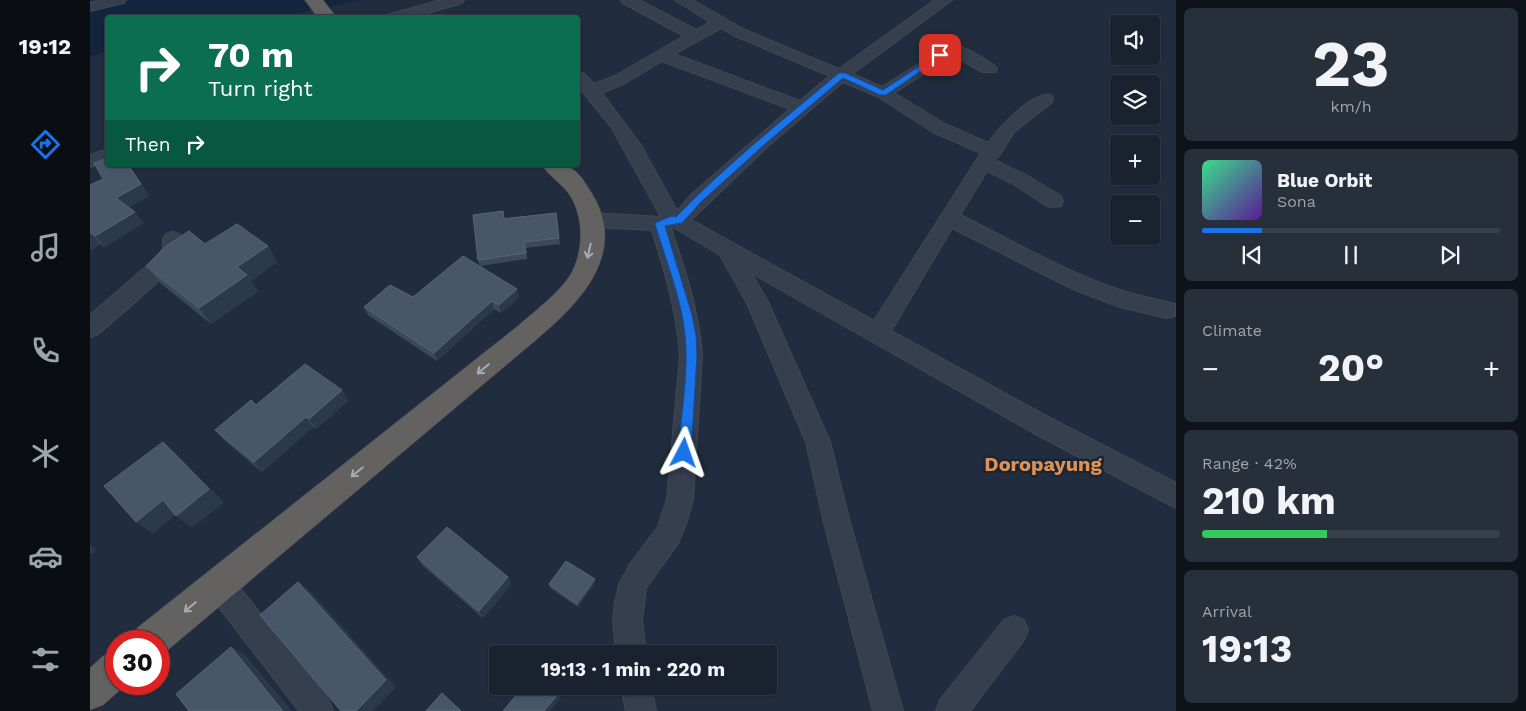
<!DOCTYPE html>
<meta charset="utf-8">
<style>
body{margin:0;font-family:"Work Sans",sans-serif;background:#262f3a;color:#f1f3f6;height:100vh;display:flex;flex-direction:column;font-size:19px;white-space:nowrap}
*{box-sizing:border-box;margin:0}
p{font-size:16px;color:#9fa4aa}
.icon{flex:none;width:28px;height:28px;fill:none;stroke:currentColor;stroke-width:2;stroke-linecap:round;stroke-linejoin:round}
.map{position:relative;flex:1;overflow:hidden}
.details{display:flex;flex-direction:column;gap:8px;padding:8px;background:#0e1319;width:350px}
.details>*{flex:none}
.banner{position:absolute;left:15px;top:15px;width:475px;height:152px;border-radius:5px;box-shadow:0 1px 4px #0004,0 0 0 1px #373f4a;background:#0b6e4f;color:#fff;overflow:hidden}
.buttons{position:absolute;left:1020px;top:15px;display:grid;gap:10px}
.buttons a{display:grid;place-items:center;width:50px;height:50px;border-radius:5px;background:#19222e;box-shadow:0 1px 4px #0004,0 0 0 1px #373f4a;font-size:25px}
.speed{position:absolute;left:15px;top:630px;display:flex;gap:10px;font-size:25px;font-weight:700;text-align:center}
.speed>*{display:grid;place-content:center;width:65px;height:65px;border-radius:50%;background:#19222e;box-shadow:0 1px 4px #0004,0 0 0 1px #373f4a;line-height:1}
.speed .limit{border:8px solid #d22;background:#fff;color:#111}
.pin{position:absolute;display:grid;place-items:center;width:42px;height:42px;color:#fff;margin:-21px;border-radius:10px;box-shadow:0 2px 8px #0006}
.me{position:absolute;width:55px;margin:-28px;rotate:4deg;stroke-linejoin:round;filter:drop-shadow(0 0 4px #0008)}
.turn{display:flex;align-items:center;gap:18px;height:105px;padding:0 20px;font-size:22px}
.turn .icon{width:65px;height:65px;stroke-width:2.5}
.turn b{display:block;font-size:35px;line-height:42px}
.then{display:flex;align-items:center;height:48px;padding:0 20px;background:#0003;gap:10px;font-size:19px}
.big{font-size:38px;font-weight:700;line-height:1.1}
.details .card{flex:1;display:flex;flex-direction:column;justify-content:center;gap:8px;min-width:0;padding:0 18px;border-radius:8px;background:#262f3a}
.details .dial{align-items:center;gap:0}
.dial b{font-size:65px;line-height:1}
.song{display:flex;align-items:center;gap:15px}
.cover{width:60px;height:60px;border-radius:8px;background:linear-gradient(135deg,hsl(150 70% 55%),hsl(270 70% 35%))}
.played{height:5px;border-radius:2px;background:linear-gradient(90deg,#1a73e8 20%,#373f4a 20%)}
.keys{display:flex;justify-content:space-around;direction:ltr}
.heat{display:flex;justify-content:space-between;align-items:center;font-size:28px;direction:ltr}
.charge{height:8px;border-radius:4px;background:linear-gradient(90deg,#34c759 42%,#373f4a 0)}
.trip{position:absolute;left:399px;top:645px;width:288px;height:50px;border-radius:5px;background:#19222e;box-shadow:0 1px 4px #0004,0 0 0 1px #373f4a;font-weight:700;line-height:50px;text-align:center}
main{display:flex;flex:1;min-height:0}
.tabs{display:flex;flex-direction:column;width:90px;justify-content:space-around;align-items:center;background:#0a0e12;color:#9fa4aa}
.tabs .icon{width:35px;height:35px}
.tabs .current{color:#1a73e8}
.tabs b{font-size:22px;color:#f1f3f6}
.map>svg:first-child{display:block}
.water{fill:#13243d}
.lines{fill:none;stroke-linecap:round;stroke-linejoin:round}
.minor-casing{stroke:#3e4857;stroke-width:2}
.trunk-casing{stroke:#404a59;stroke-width:1}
.minor{fill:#353f4e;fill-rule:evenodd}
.trunk{fill:#646260;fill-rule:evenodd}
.wall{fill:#3b495d}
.shaded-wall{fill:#2b394c}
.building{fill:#475669;stroke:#586578}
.oneway{stroke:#a5adba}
.route{fill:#1a73e8;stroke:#114b97}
.labels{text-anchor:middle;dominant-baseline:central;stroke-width:5;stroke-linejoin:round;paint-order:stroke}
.quarter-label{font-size:20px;font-weight:bold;fill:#df9256;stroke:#1a2433}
</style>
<main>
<nav class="tabs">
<b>19:12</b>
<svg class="icon current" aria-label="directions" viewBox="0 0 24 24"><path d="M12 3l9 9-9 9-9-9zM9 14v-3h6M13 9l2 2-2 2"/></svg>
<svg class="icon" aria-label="music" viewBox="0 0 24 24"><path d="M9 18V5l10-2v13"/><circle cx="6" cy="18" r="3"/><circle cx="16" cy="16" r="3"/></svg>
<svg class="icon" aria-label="phone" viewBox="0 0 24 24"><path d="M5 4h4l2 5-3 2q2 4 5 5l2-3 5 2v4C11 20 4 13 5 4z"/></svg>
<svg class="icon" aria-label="climate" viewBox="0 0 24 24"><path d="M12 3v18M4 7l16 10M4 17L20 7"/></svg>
<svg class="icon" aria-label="car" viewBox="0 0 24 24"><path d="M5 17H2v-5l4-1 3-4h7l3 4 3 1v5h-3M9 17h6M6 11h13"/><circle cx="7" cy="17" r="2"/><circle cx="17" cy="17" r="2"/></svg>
<svg class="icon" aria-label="filters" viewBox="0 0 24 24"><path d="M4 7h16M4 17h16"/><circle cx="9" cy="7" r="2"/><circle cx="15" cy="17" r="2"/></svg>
</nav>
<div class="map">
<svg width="1086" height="711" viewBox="0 0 1086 711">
<rect width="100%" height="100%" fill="#212d3e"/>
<path class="water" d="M40,0H270L190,17L18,18L17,52L0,56V8Z"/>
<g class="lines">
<defs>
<g id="minor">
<path d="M11,0H36L34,3L0,11V3Z"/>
<path d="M351,0H374L372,3L320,18H295L297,15Z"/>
<path d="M531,0H549L606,30L620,22L585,0H602L655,30L749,69L845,0H862L762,74L792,87L855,47C872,42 890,57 905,66L907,69L905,72H893L862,55L804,93L855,124L898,143C909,128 942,91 961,95L963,99L961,103L924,132L909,156L904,160L936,175L971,196L973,201L971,206L964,207L957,206L922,183L897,171L870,215C923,241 977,273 1033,291C1050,297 1068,299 1085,304V316L1077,318L1030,307L983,289L862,228L801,331L960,418L1086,483V508L942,432L661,273L678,302L740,442L759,519L813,711H783L733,519L716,442L657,303L630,255L583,227L581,228C595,270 609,311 612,356L603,499L596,524L587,545L556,588L552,620L556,654H526L523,620L525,602L529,585L540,564L568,527L577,499L590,356C587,312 575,272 562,230L503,227L496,225L493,220L496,215L503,213L571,217L522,128L488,86V72L494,74L504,84L525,76L594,36L533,3ZM631,28L645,36L740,76L710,101L584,54ZM572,61L700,109L602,194L587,211L550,144L512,93L537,82ZM753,82L787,96L843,132L891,153L784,321L601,220L678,146Z"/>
<path d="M18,149V161L0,167V155Z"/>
<path d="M83,232L90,234C93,239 94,247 92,253C85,270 25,319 8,334L0,337V315L65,259L73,249V239L76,234Z"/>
<path d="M128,569L138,573L239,700L243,711H209L118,593L114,583L118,573Z"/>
<path d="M924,616L934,620L938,630L934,640L880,711H846L850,700L914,620Z"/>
<path d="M531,686H561L566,711H536Z"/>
</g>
<g id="trunk">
<path d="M215,0H233L247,18H228Z"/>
<path d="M452,165C482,165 485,166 501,192C539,252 491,302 447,339L73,654L69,655V641H42L47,628L429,325C446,310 469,293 481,274C493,252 494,221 482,199C475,185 460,178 452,165Z"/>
<path d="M26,651V684H37L13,705L0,710V668L13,656Z"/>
</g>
</defs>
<use href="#minor" class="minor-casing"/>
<use href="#trunk" class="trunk-casing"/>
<use href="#minor" class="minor"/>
<use href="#trunk" class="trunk"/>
</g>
<g class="wall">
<path d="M18,165H39L59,196L39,207L54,223L14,247L10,244L0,251V185L13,179Z"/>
<path d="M466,213L470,244L436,248L437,259L390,266L388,260L414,218Z"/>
<path d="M115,244L178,246L187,262L161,281L168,291L121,324L69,282L56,266Z"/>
<path d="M427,289L429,298L411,313L404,309L347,361L278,315L274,307Z"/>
<path d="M252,390L258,401L226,429L223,427L172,472L134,440L125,430L166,405Z"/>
<path d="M327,557L418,577L421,585L393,618L332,565Z"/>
<path d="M505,579V583L488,607L460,588L459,584Z"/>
<path d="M477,686H490L484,694Z"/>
</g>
<g class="shaded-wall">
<path d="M38,165L59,196L35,209L26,198Z"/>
<path d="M45,212L54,223L14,247L5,236Z"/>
<path d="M0,233H1L10,244L0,251Z"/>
<path d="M178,246L187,262L161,281L168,291L121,324L109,308L147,267Z"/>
<path d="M427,289L429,298L411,313L409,305Z"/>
<path d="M402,301L404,309L347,361L344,353Z"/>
<path d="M252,390L258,401L226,429L219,419Z"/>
<path d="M216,417L223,427L172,472L164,462Z"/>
<path d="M73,442L88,456L134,502L102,528L86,516Z"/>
<path d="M73,500L89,512L63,534L46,522Z"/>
<path d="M0,544L6,550L0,555Z"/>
<path d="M418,577L421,585L393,618L389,611Z"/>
<path d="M505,579V583L488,607L487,604Z"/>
<path d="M208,582L221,592L306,687L283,711H266Z"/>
<path d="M141,647L155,655L202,711H193Z"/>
<path d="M487,686H490L484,694V691Z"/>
<path d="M469,693L471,698L460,711H454Z"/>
</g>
<g class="building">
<path d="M18,158V165H38L51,184L26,198L45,212L5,236L1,233H0V185L13,179L4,163Z"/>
<path d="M413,211L414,219L466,213L469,238L434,242L436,253L388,260L383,215Z"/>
<path d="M147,224L178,246L147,267L157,275L109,308L56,266L76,246L99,231L115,244Z"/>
<path d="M373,256L427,289L409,305L402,301L344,353L274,307L300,285L323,297Z"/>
<path d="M215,364L252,390L219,419L216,417L164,462L125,430L161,400L166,405Z"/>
<path d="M73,442L119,489L86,516L73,500L46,522L14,486Z"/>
<path d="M357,527L418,577L389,611L327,557Z"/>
<path d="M476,561L505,579L487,604L459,584Z"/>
<path d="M208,582L296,680L266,711H251L170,615Z"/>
<path d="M486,645L496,654H479Z"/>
<path d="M141,647L193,711H99L86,694Z"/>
<path d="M434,686H462L469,693L454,711H413Z"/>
<path d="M479,686H487L484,691Z"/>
<path d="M352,693L371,711H336Z"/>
</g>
<defs><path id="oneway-shaft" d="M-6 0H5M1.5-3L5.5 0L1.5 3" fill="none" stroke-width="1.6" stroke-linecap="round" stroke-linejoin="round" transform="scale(1.25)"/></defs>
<g class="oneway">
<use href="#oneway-shaft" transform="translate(499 251) rotate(103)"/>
<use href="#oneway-shaft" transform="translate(393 369) rotate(140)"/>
<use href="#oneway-shaft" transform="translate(267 472) rotate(141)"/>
<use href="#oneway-shaft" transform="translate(100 607) rotate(140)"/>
</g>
<path class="route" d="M848,54L854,55L796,95H790L753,78L675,144L612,201L592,223L575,226L602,315L606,335L607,356L601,453L599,457L594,458L590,457L588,453C591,416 599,371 595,335C592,300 575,258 565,224L567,222L582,216L586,217C636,165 694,119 749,73H755L793,90Z"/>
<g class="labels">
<g class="quarter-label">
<text x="953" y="464">Doropayung</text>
</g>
</g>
</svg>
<div class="buttons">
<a><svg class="icon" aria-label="sound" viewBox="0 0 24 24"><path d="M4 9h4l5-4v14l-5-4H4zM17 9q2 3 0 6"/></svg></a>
<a><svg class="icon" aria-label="layers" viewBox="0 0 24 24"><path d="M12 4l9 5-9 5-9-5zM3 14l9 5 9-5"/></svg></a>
<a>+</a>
<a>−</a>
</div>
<div class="speed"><div class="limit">30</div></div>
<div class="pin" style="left:850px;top:55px;background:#d93025"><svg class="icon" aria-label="arrive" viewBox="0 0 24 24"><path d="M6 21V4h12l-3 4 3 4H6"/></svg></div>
<svg class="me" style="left:594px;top:453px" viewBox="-20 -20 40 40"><path d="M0-17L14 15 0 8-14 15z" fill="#1a73e8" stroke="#fff" stroke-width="4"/></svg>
<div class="trip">19:13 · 1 min · 220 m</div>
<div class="banner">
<div class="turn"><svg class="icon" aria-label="right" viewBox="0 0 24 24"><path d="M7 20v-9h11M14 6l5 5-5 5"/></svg><div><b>70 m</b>Turn right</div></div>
<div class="then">Then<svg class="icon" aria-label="right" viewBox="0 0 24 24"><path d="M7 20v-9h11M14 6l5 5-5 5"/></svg></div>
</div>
</div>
<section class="details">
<div class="card dial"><b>23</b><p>km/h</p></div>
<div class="card">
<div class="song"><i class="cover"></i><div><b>Blue Orbit</b><p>Sona</p></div></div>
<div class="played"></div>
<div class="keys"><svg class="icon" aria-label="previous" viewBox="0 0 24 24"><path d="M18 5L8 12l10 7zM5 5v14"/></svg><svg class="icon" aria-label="pause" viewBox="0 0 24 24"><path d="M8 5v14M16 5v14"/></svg><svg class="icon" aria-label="next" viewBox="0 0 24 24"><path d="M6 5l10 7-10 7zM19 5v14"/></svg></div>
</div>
<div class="card"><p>Climate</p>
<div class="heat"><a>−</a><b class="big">20°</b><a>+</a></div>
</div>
<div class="card"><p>Range · 42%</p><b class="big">210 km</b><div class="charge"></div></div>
<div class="card"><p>Arrival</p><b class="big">19:13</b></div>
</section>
</main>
